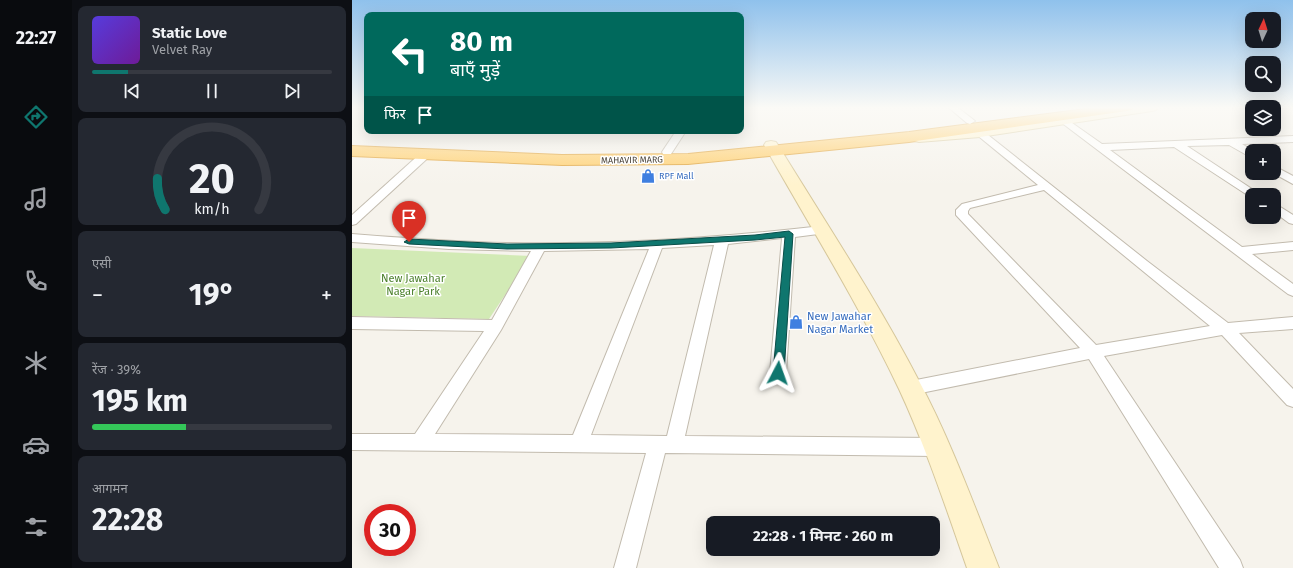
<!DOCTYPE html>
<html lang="hi">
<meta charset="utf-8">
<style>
body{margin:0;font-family:"Fira Sans","Noto Sans Devanagari",sans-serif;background:#242831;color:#f1f3f6;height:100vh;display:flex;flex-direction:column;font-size:15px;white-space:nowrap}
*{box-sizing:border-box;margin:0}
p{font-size:13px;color:#9ea1a6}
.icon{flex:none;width:22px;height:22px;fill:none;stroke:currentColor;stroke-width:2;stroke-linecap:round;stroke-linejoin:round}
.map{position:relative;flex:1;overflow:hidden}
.drawer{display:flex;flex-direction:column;gap:6px;padding:6px;background:#0d0f14;width:280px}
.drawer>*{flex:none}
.top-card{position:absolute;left:12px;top:12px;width:380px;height:122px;border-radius:8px;box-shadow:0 4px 16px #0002;background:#00695c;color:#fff;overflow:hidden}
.needle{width:26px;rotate:4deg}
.buttons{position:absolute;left:893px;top:12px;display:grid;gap:8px}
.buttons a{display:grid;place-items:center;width:36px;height:36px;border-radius:8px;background:#171b24;box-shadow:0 4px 16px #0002;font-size:20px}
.speed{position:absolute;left:12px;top:504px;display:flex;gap:8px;font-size:20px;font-weight:700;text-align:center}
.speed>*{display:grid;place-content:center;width:52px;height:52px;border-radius:50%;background:#171b24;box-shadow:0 4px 16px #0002;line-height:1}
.speed .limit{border:6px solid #d22;background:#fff;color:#111}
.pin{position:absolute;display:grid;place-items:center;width:34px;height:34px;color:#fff;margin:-41px -17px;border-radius:50% 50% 50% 0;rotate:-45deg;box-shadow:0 0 4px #0007}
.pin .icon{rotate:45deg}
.me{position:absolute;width:44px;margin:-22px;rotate:4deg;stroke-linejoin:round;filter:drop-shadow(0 0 3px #0008)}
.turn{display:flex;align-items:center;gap:14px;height:84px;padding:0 20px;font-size:18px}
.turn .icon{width:52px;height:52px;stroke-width:2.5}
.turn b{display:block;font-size:28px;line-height:34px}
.then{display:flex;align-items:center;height:38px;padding:0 20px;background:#0003;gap:8px;font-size:15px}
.big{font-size:30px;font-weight:700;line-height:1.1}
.drawer .tile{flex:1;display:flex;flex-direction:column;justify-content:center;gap:6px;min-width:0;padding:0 14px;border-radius:8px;background:#242831}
.drawer .dial{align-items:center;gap:0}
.dial svg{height:104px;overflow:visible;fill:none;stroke:#363941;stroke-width:7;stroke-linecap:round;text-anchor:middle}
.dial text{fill:#f1f3f6;stroke:none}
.song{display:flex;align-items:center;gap:12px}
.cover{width:48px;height:48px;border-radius:6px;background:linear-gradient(135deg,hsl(250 70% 55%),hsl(280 70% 35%))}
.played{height:4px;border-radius:2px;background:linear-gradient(90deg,#0f766e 15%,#363941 15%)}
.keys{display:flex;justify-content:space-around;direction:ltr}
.heat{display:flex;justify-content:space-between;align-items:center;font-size:22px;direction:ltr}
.charge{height:6px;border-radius:3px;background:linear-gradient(90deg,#34c759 39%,#363941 0)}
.trip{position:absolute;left:354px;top:516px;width:234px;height:40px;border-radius:8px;background:#171b24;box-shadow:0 4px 16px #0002;font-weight:700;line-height:40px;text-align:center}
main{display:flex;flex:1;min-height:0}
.menu{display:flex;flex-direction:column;width:72px;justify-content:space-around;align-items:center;background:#090b0e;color:#9ea1a6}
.menu .icon{width:28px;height:28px}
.menu .current{color:#0f766e}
.menu b{font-size:18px;color:#f1f3f6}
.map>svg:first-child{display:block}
.green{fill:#d2eab5}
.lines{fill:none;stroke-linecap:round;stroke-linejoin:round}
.street-casing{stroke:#c2bbae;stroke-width:2}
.secondary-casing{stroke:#d6c79b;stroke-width:2}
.highway-casing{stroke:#e0a43c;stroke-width:2}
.street{fill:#fff;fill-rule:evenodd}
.secondary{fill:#fff3cd;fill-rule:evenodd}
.highway{fill:#ffcf6e;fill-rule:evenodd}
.route{fill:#0f766e;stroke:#0a4d48}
.labels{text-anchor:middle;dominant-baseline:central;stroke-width:3;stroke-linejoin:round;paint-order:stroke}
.far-street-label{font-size:9px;fill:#4b4439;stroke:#fff}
.far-shop-label{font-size:9px;fill:#366cbe;stroke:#fff;text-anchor:start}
.park-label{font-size:11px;fill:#4a7f2a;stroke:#fff}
.shop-label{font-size:11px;fill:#366cbe;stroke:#fff;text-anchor:start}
</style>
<main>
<nav class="menu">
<b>22:27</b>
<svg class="icon current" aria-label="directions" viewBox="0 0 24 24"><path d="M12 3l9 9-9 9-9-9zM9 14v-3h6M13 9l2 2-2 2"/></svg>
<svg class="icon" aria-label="music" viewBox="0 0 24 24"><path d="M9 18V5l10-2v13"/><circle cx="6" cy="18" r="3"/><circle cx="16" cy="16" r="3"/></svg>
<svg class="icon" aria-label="phone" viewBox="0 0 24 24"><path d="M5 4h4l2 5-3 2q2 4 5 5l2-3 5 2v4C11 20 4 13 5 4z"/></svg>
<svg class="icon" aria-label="climate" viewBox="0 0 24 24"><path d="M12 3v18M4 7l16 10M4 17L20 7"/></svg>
<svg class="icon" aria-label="car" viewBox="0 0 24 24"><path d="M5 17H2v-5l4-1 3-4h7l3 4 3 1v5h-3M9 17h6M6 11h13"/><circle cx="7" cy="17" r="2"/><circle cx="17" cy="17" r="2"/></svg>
<svg class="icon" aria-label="filters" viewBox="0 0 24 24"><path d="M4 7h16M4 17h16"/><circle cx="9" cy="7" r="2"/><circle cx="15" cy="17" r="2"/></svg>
</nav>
<section class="drawer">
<div class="tile">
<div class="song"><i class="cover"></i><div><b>Static Love</b><p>Velvet Ray</p></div></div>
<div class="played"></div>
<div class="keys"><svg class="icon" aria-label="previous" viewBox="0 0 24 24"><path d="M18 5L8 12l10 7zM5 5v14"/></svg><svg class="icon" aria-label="pause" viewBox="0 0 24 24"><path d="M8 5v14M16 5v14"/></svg><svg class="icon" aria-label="next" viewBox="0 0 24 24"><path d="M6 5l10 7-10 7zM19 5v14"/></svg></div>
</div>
<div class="tile dial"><svg viewBox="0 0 100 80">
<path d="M14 69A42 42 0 1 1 86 69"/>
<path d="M14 69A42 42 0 0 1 8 45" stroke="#0f766e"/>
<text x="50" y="56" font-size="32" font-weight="700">20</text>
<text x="50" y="72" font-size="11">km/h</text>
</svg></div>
<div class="tile"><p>एसी</p>
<div class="heat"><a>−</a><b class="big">19°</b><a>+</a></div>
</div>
<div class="tile"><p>रेंज · 39%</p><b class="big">195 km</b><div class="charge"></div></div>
<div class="tile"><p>आगमन</p><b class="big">22:28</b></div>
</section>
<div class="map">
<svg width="941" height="568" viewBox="0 0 941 568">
<rect width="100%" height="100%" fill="#f6f3ec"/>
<path class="green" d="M0,248L179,256L137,319L0,316Z"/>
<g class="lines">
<defs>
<g id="street">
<path d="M596,107H605L623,121L618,124L615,123Z"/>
<path d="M713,118L750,144L941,136V142L890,144L901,151L900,158L877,145L835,146L909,195H900V198L822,147L758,150L890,247L941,242V250L900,254L941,284V296L936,294L710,123L708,121Z"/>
<path d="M628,130L631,131L795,261L876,323L941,317V329L887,333L941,389V407L935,405L870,335L752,356L888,560L891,568H867L737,359L559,395L553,393L550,388L553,383L559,381L728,348L604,215V210L610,204L686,185L625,135L623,133ZM692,190L858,326L744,345L616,214V211L618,208Z"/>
<path d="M324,131H334L319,154H311L310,152Z"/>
<path d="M74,151L79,154L78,156L4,224L0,225V215L70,152Z"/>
<path d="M922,166L941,176V184L921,173Z"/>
<path d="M922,203L941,215V224L937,223L922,212Z"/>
<path d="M470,226L474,227L476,230L474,233L443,237L434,373L432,378L426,380L420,378L418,373L430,238L376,244L333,436L584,438L591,441L593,447L591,453L584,456L313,453L284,568H262L294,453L0,450V434H63L132,331L0,329V317L140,320L179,251L97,249L0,242V234C51,238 103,242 154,243C260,245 364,238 470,226ZM362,245L315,436L239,435L310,248ZM297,249L221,435L83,434L149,330L192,251Z"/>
</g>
<g id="secondary">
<path d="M776,107H806L804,110L800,111L628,137L567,142L562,141L560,138L562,135L567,134L628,129Z"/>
<path d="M419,141L424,142L426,145C474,223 525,300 567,381C599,441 622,505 647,568H615C594,508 574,447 547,389C507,305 458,226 412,145L414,142Z"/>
</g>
<path id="highway" d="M749,107H782L780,110L775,111L557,142L336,164L210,165L0,156V146L210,155L336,154L557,132Z"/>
</defs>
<use href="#street" class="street-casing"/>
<use href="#secondary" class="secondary-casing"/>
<use href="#highway" class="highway-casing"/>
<use href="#street" class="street"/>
<use href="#secondary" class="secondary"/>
<use href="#highway" class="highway"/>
</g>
<linearGradient id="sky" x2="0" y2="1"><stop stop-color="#8fc1ec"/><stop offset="0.58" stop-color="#fbfaf6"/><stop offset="1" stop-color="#fbfaf6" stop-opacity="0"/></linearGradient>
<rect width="941" height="186" fill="url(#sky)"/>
<path class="route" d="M437,231L441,234L432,373L430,376L426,377L423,376L421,373L433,237L403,240L259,248L155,249L57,244L52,242L57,239L155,244L259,243L403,235Z"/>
<defs>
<symbol id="shop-bare" viewBox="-9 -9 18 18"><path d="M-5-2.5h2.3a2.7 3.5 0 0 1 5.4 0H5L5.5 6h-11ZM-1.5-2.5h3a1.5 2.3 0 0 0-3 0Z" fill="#3f7fe0" stroke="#fff" stroke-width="2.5" paint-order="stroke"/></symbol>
</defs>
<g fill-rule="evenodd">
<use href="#shop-bare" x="286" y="166" width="20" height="20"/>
<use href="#shop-bare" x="434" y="312" width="20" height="20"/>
</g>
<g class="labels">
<g class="far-street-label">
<text transform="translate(280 160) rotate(-1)">MAHAVIR MARG</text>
</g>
<g class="far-shop-label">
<text x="307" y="176">RPF Mall</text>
</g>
<g class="park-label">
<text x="61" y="278">New Jawahar<tspan x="61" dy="13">Nagar Park</tspan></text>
</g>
<g class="shop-label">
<text x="455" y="316">New Jawahar<tspan x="455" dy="13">Nagar Market</tspan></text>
</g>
</g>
</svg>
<div class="buttons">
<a><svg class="needle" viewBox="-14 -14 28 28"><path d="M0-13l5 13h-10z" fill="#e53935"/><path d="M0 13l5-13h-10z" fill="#9ea1a6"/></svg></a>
<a><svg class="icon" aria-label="search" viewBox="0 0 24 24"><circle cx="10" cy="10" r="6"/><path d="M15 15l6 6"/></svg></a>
<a><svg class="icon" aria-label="layers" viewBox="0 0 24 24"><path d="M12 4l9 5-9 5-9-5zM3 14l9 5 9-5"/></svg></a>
<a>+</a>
<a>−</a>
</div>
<div class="speed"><div class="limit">30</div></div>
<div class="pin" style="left:57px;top:242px;background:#d93025"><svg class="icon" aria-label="arrive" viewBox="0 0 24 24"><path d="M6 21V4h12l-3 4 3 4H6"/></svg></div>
<svg class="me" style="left:426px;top:373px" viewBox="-20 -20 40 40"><path d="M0-17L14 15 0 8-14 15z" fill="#0f766e" stroke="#fff" stroke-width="4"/></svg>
<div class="trip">22:28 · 1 मिनट · 260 m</div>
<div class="top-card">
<div class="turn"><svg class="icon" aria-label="left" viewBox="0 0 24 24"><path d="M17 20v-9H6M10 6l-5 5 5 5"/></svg><div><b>80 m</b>बाएँ मुड़ें</div></div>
<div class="then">फिर<svg class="icon" aria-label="arrive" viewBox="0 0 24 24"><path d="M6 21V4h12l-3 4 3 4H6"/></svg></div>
</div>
</div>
</main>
